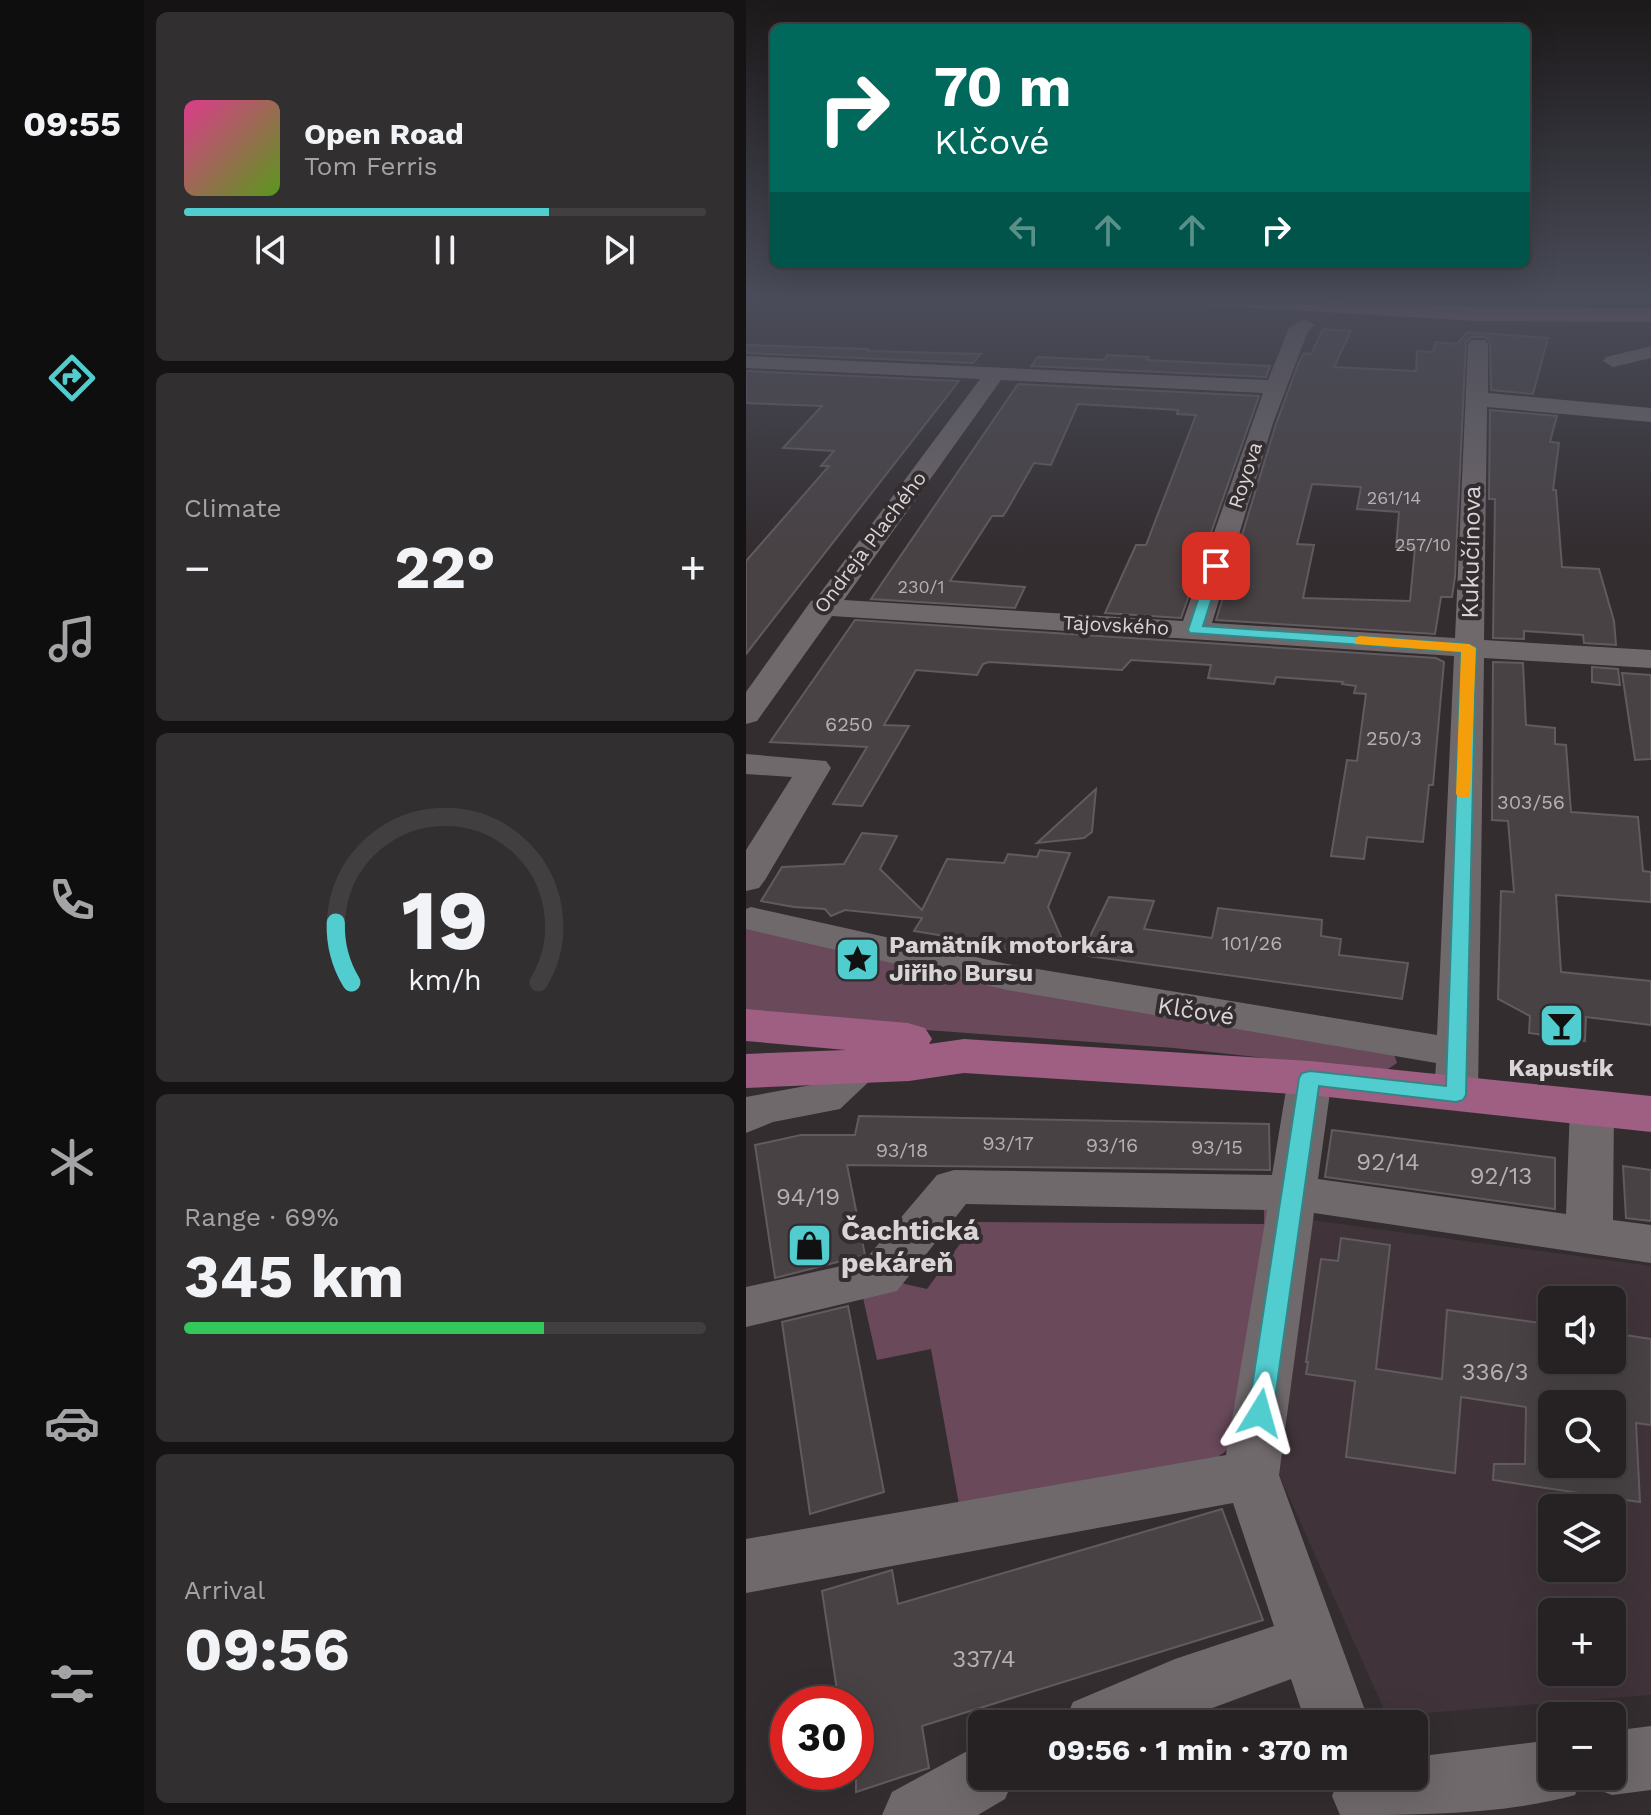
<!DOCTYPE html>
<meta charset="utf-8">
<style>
body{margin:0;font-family:"Work Sans",sans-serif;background:#322f31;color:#f1f3f6;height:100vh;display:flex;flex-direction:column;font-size:30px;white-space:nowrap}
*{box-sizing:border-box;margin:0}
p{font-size:26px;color:#a4a4a6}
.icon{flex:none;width:44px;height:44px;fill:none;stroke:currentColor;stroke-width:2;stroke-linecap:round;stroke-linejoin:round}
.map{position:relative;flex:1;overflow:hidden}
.side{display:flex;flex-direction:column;gap:12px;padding:12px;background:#151314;width:602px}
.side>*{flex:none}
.top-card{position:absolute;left:24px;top:24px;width:760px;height:244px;border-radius:12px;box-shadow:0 8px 32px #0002,0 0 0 2px #423f41;background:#00695c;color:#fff;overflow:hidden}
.buttons{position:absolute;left:792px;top:1286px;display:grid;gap:16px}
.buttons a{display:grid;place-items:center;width:88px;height:88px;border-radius:12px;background:#262224;box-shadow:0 8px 32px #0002,0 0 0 2px #423f41;font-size:40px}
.speed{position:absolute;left:24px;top:1686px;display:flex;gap:16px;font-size:40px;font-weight:700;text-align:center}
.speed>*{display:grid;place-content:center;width:104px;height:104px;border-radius:50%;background:#262224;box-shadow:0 8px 32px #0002,0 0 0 2px #423f41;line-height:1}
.speed .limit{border:12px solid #d22;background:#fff;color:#111}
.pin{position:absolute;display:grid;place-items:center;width:68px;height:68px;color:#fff;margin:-34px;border-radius:16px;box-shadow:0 4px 12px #0006}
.me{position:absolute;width:88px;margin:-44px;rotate:8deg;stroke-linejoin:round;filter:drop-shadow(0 0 6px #0008)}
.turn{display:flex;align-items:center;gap:28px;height:168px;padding:0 32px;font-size:36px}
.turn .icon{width:104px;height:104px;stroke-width:2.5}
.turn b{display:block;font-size:56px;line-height:68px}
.lanes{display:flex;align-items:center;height:76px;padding:0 32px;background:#0003;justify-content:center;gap:40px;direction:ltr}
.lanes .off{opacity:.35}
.big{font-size:60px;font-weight:700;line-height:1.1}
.side .widget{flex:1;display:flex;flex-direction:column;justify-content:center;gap:12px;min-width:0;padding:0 28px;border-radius:12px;background:#322f31}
.side .dial{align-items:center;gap:0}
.dial svg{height:208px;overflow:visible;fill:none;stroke:#423f41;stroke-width:7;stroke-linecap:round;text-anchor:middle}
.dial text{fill:#f1f3f6;stroke:none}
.song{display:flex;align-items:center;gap:24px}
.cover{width:96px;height:96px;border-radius:12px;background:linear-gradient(135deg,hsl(330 70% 55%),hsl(90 70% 35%))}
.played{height:8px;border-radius:4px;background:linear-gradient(90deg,#52cdcf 70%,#423f41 70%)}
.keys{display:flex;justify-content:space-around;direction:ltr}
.heat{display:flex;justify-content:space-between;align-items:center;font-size:44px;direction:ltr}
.charge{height:12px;border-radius:6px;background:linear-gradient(90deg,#34c759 69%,#423f41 0)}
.trip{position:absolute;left:222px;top:1710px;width:460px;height:80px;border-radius:12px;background:#262224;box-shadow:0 8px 32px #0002,0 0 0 2px #423f41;font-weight:700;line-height:80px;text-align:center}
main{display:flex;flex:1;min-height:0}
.tab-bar{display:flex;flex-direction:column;width:144px;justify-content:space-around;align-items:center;background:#0f0e0e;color:#a4a4a6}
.tab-bar .icon{width:56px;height:56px}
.tab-bar .active{color:#52cdcf}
.tab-bar b{font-size:36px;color:#f1f3f6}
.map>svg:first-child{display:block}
.built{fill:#40343a;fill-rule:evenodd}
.green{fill:#69495a}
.building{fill:#484245;stroke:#625b5e;stroke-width:2;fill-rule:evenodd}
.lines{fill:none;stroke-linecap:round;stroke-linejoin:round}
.minor{fill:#70696c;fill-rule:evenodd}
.major{fill:#9e5f82;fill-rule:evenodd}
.route{fill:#52cdcf;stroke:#358587;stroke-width:2}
.slow{fill:#f59e0b}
.labels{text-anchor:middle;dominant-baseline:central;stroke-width:8;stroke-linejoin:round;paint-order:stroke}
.far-number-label{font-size:18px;fill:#b5b0b2}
.far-street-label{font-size:20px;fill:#d9d5d7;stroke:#332d30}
.number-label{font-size:20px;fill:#b5b0b2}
.street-label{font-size:24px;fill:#d9d5d7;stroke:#332d30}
.poi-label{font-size:24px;font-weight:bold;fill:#d9d5d7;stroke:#332d30;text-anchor:start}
.near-number-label{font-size:24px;fill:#b5b0b2}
.near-poi-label{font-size:28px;font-weight:bold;fill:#d9d5d7;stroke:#332d30;text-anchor:start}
</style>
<main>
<nav class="tab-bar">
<b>09:55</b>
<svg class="icon active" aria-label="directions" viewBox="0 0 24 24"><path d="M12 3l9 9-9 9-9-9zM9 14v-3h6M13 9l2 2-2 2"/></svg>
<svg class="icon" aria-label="music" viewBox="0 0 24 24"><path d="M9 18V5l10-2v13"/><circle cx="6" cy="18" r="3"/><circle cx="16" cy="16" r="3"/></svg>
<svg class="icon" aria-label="phone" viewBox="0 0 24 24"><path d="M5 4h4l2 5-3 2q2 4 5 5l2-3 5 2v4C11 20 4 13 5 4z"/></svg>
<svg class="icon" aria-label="climate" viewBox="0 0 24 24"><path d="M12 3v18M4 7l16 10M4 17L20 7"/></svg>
<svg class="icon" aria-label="car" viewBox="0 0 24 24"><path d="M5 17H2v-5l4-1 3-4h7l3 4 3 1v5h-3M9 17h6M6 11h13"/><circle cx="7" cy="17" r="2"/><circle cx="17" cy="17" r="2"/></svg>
<svg class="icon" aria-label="filters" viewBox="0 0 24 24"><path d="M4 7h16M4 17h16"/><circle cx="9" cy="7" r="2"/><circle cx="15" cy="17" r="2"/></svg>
</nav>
<section class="side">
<div class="widget">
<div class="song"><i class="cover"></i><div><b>Open Road</b><p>Tom Ferris</p></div></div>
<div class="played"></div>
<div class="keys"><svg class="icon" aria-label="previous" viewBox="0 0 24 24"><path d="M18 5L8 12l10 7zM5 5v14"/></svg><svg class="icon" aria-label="pause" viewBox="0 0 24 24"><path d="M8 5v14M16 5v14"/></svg><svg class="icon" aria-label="next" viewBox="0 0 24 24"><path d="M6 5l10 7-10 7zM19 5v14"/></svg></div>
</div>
<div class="widget"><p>Climate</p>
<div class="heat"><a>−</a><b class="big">22°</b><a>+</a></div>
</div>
<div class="widget dial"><svg viewBox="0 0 100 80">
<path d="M14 69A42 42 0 1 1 86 69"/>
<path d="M14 69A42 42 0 0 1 8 46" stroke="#52cdcf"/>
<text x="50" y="56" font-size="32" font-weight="700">19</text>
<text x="50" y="72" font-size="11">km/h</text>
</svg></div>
<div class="widget"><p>Range · 69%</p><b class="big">345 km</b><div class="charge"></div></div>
<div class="widget"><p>Arrival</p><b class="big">09:56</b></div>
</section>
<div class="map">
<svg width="905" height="1815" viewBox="0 0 905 1815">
<rect width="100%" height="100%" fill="#332d30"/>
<path class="built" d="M564,1220L905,1266V1695L641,1716L524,1454ZM806,1300H866V1360H806ZM806,1404H866V1464H806ZM806,1508H866V1568H806ZM806,1612H866V1672H806Z"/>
<g class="green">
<path d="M0,924L648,1054L651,1063L639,1071L428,1048L15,1018L0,1014Z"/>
<path d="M518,1202L523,1204L493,1441L464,1463L214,1510L185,1349L131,1360L115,1289L146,1281L181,1289L230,1222L518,1224Z"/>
</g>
<g class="building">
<path d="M577,329L605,331L588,367L670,371L671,351L687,352L690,342L711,344L721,332L802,338L787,394L745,390L744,342L739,337H725L720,342L709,577L706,597H695L689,634L470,620L530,424L553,362L558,353L565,354ZM566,484L615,487L611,509L653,512L650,547L669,548L664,601L557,598L568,545L551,544Z"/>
<path d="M0,345L122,349L121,351L235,354L227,363L0,353Z"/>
<path d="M361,355L403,357L401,360L524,366L520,377L285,366L292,357L359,360Z"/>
<path d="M0,371L213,381L0,654V561L83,466H75L88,451L37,448L76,406L0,403Z"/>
<path d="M272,384L513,396L435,618L359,613L390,545H400L450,415L431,414L432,410L332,404L305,465L288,463L261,510L257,516H246L204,581L279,587L269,608L125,599Z"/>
<path d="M744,410L811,416L804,442L813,443L807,490H810L816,567L853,569L868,621L870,645L838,643L837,635L778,631V639L747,638L749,499H743Z"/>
<path d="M109,620L690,658L698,662L687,785H683L677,842L621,837L618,859L585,856L601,760L611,761L620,694L608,693L610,686L596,684L597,682L530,677L528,684L462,678L465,665L385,660L376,670L243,662L237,664L231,675L170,670L138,725L163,726L116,806L87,804L121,747L24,742Z"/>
<path d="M747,662L777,663L780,725L809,728V744L820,745L825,812L892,817L897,871L905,872V902L810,895L815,972L905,981V1025L840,1017L839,1041L783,1033L784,1016L752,999L755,891L768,892L762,821L746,820Z"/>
<path d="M846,667L872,669L874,685L846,682Z"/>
<path d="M876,673L905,675V759L889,760Z"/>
<path d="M350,789L346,832L338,838L291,843Z"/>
<path d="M116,833L151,836L134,869L176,910L201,859L258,863L262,854L291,857L294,850L324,853L302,907L322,953L253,949L254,945L168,931L176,918L99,910L85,916L79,909L48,907L15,901L36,867L98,864Z"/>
<path d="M363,897L408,901L398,929L466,938L472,908L576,920L575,936L595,939L593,955L662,963L656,999L335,955Z"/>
<path d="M113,1116L523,1124L524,1170L101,1165L119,1255L29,1278L9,1145L55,1135H109Z"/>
<path d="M586,1130L809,1158V1209L579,1177Z"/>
<path d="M877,1166L905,1170V1221L880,1218Z"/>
<path d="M595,1238L644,1245L630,1369L696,1379L701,1310L802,1324L801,1360H866V1333L905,1339V1425L890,1423L894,1502L747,1480L748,1464H779L780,1407L715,1397L709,1473L600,1457L609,1381L560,1374L562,1362H560L575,1259L592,1261ZM806,1404H866V1464H806Z"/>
<path d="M102,1306L138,1492L64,1514L36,1322Z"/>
<path d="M476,1509L517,1620L176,1726L183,1768L110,1792V1704H93L76,1591L146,1570L152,1604Z"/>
</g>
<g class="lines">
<g class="minor">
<path d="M559,319L569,325L562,331L527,423L466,623L709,638L722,344L725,340H739L742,344V393L905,408V422L741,407L738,640L905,650V668L738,658L732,1095L725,1106L710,1110L695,1106L688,1095L690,1063L261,990L0,929V909L5,907L261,964L691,1035L708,656L86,616L11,721L0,724V692L65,601L69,600L234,379L0,368V356L522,380L543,328ZM255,380L517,393L437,621L98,600Z"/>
<path d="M905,346V358L867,367L857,361L860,357Z"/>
<path d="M0,754L80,761L85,768L19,880L13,888L0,891V850L46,777L0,774Z"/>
<path d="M115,1050L130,1055L136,1065L130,1075L94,1109L27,1122L0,1133V1097L65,1085L100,1055Z"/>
<path d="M564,1063L579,1067L586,1078L572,1179L820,1214L824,1107L830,1096L846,1092L862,1096L868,1107L867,1220L905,1225V1263L568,1213L533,1475L624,1724H560L545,1679L423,1724H317L327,1702L429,1659L528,1626L487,1503L0,1593V1539L480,1455L521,1210L220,1204L151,1291L0,1327V1287L118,1261L191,1175L208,1170L526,1175L542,1078L549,1067Z"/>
<path d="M905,1726V1790L866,1795L843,1786L839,1776H866V1731Z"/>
<path d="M806,1740V1776H837L829,1795C757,1815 670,1815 594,1815L586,1796L594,1776H668V1757Z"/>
<path d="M236,1743V1776H269L259,1799L232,1815H136L146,1792Z"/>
</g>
<g class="major">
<path d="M448,298H566L729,307L905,308V322L729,321L459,305Z"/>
<path d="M0,1009L162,1023L179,1028L186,1039L183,1044L218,1039L564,1061L905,1096V1132L564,1095L218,1073L163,1081L0,1088V1054L100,1050L0,1041Z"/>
</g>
</g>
<linearGradient id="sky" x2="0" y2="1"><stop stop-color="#1c191a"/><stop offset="0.54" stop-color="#4a4c59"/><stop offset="1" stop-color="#4a4c59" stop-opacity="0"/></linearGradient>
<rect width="905" height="552" fill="url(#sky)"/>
<path class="route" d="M470,562L476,566L457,626L723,644L730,648L720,1095L717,1100L710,1102L573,1086L527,1413L523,1420L514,1424L505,1420L502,1413L553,1078L556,1073L564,1071L700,1086L715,652L444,633L442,630L463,566Z"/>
<path class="slow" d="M614,636L723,644L730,648L724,797H713L710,794L715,652L609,644V638Z"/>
<defs>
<symbol id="sight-square" viewBox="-11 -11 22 22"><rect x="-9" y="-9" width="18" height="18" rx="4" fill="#52cdcf" stroke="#332d30"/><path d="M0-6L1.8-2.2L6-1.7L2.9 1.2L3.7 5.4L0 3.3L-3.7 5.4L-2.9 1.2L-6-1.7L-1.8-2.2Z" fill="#111"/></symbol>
<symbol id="bar-square" viewBox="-11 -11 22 22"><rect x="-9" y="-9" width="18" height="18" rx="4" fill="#52cdcf" stroke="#332d30"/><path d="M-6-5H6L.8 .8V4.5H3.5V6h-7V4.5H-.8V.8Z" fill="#111"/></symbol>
<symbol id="shop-square" viewBox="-11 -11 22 22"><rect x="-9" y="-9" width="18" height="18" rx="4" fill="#52cdcf" stroke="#332d30"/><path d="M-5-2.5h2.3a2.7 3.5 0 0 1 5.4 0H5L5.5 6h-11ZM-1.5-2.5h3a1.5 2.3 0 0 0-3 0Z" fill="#111"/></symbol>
</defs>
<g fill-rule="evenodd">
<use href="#sight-square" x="86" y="934" width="51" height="51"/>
<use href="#bar-square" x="790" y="1000" width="51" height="51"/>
<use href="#shop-square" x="38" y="1220" width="51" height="51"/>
</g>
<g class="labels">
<g class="far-number-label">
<text x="648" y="497">261/14</text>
<text x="677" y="544">257/10</text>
<text x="175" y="586">230/1</text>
</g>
<g class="far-street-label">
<text transform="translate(499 475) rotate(-72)">Royova</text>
<text transform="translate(124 542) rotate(-53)">Ondreja Plachého</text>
<text transform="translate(370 625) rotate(3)">Tajovského</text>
</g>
<g class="number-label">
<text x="103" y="724">6250</text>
<text x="648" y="738">250/3</text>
<text x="785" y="802">303/56</text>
<text x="506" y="943">101/26</text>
<text x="262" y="1143">93/17</text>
<text x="366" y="1145">93/16</text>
<text x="471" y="1147">93/15</text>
<text x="156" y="1150">93/18</text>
</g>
<g class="street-label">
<text transform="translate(725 552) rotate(-89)">Kukučínova</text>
<text transform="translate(450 1011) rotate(9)">Klčové</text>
</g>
<g class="poi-label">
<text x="143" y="945">Pamätník motorkára<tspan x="143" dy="28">Jiřiho Bursu</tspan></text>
<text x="815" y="1068" text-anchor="middle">Kapustík</text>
</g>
<g class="near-number-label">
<text x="642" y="1162">92/14</text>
<text x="755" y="1176">92/13</text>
<text x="62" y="1197">94/19</text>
<text x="749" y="1372">336/3</text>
<text x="238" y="1659">337/4</text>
</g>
<g class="near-poi-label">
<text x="95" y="1230">Čachtická<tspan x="95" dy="32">pekáreň</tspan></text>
</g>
</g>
</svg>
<div class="buttons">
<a><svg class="icon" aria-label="sound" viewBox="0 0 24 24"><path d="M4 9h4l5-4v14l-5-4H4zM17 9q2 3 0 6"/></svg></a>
<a><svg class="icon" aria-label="search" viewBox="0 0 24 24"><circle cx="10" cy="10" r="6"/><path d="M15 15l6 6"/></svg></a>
<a><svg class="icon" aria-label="layers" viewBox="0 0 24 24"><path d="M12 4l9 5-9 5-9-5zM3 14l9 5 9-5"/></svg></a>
<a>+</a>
<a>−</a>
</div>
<div class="speed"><div class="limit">30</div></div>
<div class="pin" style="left:470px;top:566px;background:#d93025"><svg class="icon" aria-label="arrive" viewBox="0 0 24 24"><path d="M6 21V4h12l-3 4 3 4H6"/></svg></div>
<svg class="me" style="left:514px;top:1413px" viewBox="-20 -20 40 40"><path d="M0-17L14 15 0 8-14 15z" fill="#52cdcf" stroke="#fff" stroke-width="4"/></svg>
<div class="trip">09:56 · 1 min · 370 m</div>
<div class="top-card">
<div class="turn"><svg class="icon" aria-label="right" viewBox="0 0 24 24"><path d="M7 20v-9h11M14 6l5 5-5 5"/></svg><div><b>70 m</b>Klčové</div></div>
<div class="lanes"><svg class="icon off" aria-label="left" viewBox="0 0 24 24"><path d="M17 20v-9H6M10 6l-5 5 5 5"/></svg><svg class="icon off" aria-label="ahead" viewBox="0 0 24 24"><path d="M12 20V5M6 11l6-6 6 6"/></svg><svg class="icon off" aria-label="ahead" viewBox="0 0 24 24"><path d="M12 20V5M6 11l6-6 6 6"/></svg><svg class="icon" aria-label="right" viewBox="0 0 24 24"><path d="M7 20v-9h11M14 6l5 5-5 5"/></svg></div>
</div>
</div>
</main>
